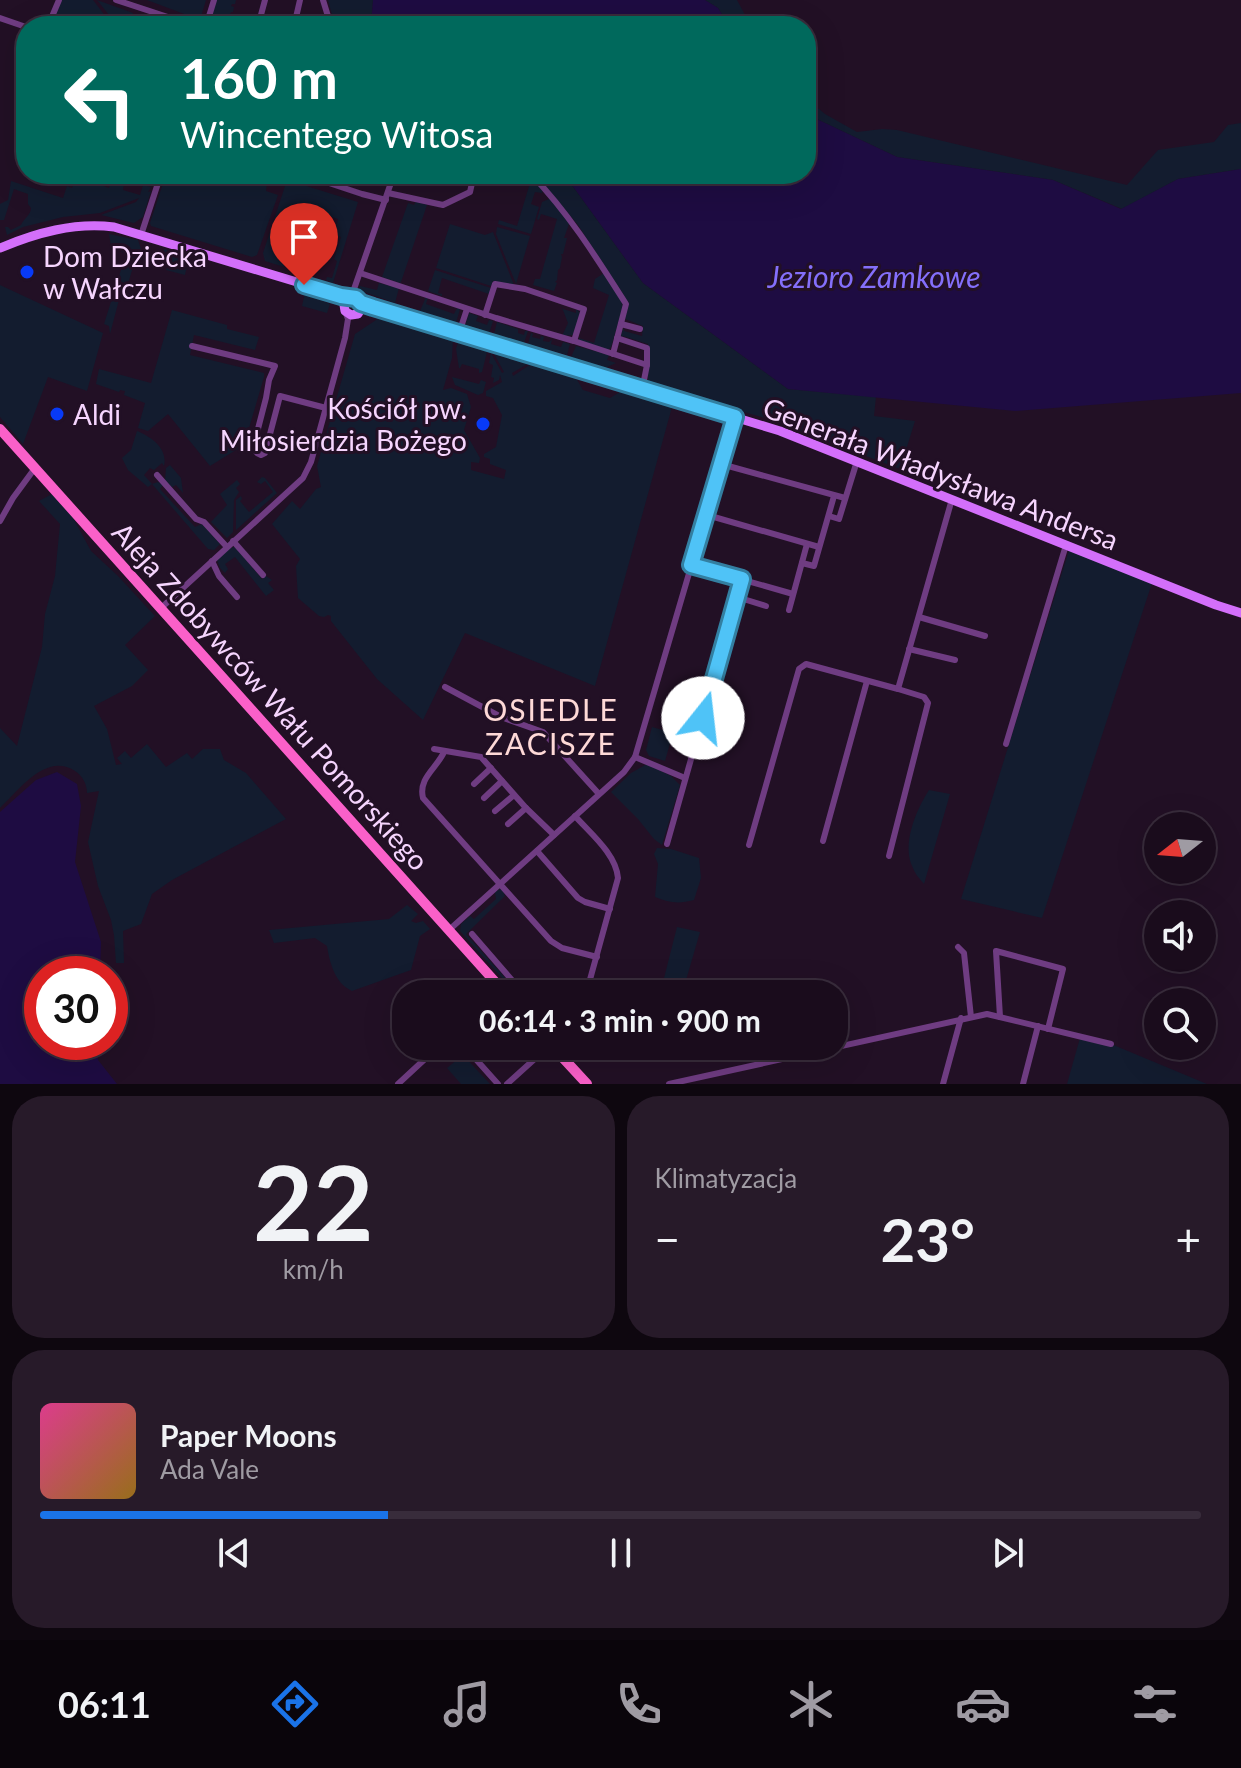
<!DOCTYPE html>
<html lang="pl">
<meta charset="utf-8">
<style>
body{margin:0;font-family:Lato,sans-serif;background:#271a29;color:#f1f3f6;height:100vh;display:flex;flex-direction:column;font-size:30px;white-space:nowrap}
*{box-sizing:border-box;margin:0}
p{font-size:26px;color:#9f9ba3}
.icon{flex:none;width:44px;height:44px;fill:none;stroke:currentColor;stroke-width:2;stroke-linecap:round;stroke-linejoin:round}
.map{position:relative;height:1084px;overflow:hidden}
.drawer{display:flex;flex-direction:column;gap:12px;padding:12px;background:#0e070f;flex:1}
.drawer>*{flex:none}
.top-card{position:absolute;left:16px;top:16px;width:800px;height:168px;border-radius:32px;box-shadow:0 8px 32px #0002,0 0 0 2px #382c3b;background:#00695c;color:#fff;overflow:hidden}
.needle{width:52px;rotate:253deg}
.controls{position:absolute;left:1144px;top:812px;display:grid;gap:16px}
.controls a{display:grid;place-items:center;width:72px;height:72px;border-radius:50%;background:#1a0c1c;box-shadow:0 8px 32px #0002,0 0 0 2px #382c3b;font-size:40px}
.speed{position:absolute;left:24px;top:956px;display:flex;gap:16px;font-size:40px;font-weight:700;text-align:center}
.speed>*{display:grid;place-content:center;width:104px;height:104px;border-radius:50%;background:#1a0c1c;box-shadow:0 8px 32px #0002,0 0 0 2px #382c3b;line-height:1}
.speed .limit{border:12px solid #d22;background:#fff;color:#111}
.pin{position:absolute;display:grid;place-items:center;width:68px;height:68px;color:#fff;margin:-82px -34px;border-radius:50% 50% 50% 0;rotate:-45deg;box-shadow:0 0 8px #0007}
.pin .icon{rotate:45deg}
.me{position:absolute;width:88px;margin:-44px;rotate:16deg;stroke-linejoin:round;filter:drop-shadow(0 0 6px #0008)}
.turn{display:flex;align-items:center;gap:28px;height:168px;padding:0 32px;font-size:36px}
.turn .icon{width:104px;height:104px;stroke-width:2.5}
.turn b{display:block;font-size:56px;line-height:68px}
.big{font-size:60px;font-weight:700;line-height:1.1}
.drawer .tile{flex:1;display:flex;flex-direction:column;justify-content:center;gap:12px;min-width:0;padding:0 28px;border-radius:32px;background:#271a29}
.drawer .dial{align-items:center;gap:0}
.dial b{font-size:104px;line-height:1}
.song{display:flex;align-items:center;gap:24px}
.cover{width:96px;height:96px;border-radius:12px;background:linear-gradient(135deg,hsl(330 70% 55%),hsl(40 70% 35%))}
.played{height:8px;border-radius:4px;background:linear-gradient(90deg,#1a73e8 30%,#382c3b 30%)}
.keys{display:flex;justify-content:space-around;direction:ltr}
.heat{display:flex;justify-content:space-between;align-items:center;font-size:44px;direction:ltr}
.drawer .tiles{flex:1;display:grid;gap:12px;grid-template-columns:1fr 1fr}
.tile:last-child{grid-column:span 2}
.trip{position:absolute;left:392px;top:980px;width:456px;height:80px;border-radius:32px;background:#1a0c1c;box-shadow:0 8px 32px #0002,0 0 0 2px #382c3b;font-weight:700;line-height:80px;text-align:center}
.dock{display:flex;height:128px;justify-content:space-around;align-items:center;background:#0a050b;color:#9f9ba3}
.dock .icon{width:56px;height:56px}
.dock .current{color:#1a73e8}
.dock b{font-size:36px;color:#f1f3f6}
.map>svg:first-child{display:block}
.green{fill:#131c2f}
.water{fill:#1e0c42}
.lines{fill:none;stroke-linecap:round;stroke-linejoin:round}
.minor{stroke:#6f3c82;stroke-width:6}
.secondary{stroke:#d36ffa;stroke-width:9}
.primary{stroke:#fa60c9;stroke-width:10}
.route-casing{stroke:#337fa1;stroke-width:20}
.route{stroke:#4fc3f7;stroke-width:14}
.poi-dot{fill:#083af7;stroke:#221025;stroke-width:3}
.labels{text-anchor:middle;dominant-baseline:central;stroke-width:6;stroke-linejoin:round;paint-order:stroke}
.poi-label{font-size:28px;fill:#f6d5fe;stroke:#221025;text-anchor:start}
.street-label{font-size:28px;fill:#f6d5fe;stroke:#221025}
.water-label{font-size:30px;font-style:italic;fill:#846ffa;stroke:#221025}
.neighbourhood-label{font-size:30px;letter-spacing:2px;fill:#fed9d7;stroke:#221025}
</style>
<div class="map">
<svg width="1241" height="1084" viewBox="0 0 1241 1084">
<rect width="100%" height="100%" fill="#221025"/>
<g class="green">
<path d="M62,0H93L113,26H51Z"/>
<path d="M97,0L133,13L129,26H118Z"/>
<path d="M147,0H206L200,20Z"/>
<path d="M214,0H236L235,4H232L231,6L234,7L233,12H231L229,16L226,15V17L229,18L226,26H206Z"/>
<path d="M328,0H373L371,26H335Z"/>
<path d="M705,0H737L751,26H729L718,8Z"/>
<path d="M806,98L825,114L857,132L882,129L897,130L1127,185L1158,150L1214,142L1228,125L1241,123V169L1178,179L1122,209L1053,180L897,157L806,114Z"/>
<path d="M77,174H92L90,181L109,188L111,182L120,177L125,178L123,190L140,195L143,185L151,187L148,192L151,191L143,217L134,223L101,215L136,202L139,198L100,213L63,217L23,227L7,235L5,227H8L11,230L21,225C24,218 31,215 31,208L28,204V194L14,189L4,220H0V204L8,200L11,181L63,198L67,186L72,188Z"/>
<path d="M166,174H250L249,178L267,183L266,191L278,195L257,255L252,257L151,226L150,223Z"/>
<path d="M513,174H529L543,190L542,193L535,192L531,204L539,207L531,234L498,224L499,220L517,226L530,183L512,177Z"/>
<path d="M535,174H564L643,283L788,389L876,397L874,416L915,421L900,469L768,419L648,385V344L623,336L622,338L621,335L623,329H624V331L642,336L643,326L625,319L629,303L578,225Z"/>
<path d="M287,180L358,202L333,283L326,280L327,277L332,278L337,261L334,259L341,237L334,235L338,219L292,205L279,249L288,252L286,257H284L283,260L286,261L284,267L265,261L263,253Z"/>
<path d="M549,199L552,200L566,217L569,224L564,238H567L563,254H561L562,257L560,268L558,270L557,280L555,282L557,283L554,291L533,285L535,279H540L557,219L541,214L539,220L537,219L542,202Z"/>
<path d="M416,201L427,205L401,282L400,283L382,277L408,203L414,205Z"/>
<path d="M450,224L485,235L493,232L514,285L493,281L491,286L436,268Z"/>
<path d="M497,227L530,236L516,284L496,234Z"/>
<path d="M109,234L138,240L141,249L136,257L124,297L120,296L110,334L109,326L104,324L126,254L111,246Z"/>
<path d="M164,249L189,256L185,275L166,270L170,257L163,253Z"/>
<path d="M435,270L491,288L489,294L442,278L438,293L442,294V296L428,291Z"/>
<path d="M604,273L621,300L623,307L611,347L608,350L579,341V338L594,343L609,295L593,288L595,279Z"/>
<path d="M379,283L399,288L395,303L359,290L360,286L377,290Z"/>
<path d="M0,285L103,333L87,391L48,377L23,444L0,417Z"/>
<path d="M305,293L330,304L327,313L302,306Z"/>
<path d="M426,297H428L426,304L454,314L457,308L460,309L456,323L420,311Z"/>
<path d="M561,305L563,309L576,313V308L580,313L573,335L562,336L568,323Z"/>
<path d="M172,310L227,325V329L259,337L255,350L194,335L190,355L264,373V377L244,445L210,466L168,414L148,431L138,428L145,403L124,395L125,391L120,390L119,392L96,384L99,369L151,383Z"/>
<path d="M469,313L478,316L476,321L487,325L489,320L493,321L489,334L465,326Z"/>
<path d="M379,318L453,338L452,358L443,390L451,388L467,394L471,407L464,430L480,458L479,463L471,462V470L504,479L506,470L490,464V459L484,457V454L496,447L502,415L493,398L486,396V391L502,382L500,375L499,380L493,383L494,378L491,377L493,365L489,363L491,353L502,373L504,372L492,350L531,362L512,373L513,376L531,364L576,378L583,390L610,398L620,392L672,407L595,686L465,633L423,720L377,679L331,621V616L328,615L324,617L319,616L298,598L296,566L300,559L272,524L292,501L300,509L316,489L321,487L317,466L355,334Z"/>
<path d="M497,322L518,329V333L524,335L525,331H528L524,343L494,334Z"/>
<path d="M531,333L533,334L532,337L540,339L541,336L544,337L543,341L549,342L552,339L551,344L561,347L563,342L570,344L567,355L528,344Z"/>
<path d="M459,339L488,348L482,372L479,373V369L462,364L460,368H459L456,349Z"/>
<path d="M576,346L609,355L607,360L616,363L603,369L571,357Z"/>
<path d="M452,377L479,384L481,380L486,382L483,393L478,395L455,385Z"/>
<path d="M137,431C152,437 168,449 164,466L162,463L154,470L150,468L144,475L152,484L158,482L163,485L160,489L195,527L202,524L220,544L214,550L208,549L152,484L148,487L128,470L122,458L131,450Z"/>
<path d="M170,465L181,478L183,493L176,485L172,487L165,480L166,468Z"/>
<path d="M262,477L265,478L277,493L236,530V500L241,496L242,499L240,501L249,512L273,492L265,481L261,484L257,482Z"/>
<path d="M237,480L240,484L236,488L239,492L234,500L233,532L227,538L211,522L227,505L220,494Z"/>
<path d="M52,494L72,516L91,551L118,576L155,616L125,645L148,670L132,686L94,706L107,729L116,765L122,764L117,758L125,751L131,758L147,744L166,767L187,753L192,759L203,749H220L224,760L246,773L286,819L172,880L152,894L141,924L123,931L124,963H116L114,935L111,920L98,886L88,842L99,791L87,793C87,785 83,776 75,771C46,752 19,790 0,808V728L17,746L42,647L45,614L55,576L60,524L39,501Z"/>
<path d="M235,547L262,579L266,576L272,580L268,583L274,590L266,596L235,557L225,564L228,569L225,573L220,568L217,560L230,548Z"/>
<path d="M1070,547L1153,580L1042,918L961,899Z"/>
<path d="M652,727L673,733L665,761L649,756L646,750Z"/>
<path d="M647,764L671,776L680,785L662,845L654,839L638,819L611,792L631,773Z"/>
<path d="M929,790L950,794L924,884C920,879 915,874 913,868C901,845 916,810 929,790Z"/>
<path d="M657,848L671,849L699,858L701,878L694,900C679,904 669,903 655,897L658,864L654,854Z"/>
<path d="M502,888L505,896L466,934L509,982L502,978L460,931L461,924L470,916L474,919L496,899L495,892Z"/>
<path d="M407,905L418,914L411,921L416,923L423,921L430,929L420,936L411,970L352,991C335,983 330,964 327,946L315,938L274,943L269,930L389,919Z"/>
<path d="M677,927L700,932L682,994H660Z"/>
<path d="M1080,1038L1111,1044L1207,1084H1067Z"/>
<path d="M463,1055L490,1084H461L447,1068Z"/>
</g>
<g class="water">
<path d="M373,0H705L718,8L729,26H371Z"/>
<path d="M806,114L897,157L1053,180L1121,209L1178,179L1241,169V393L1015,411L788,389L643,283L564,174H806Z"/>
<path d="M57,772L77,784L81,806L75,862L101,942L100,974H42V1042H96L98,1060L117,1084H0V812L36,780Z"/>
</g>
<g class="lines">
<g class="minor">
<path d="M116,0L180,21L186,26"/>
<path d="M323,0L331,26"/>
<path d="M0,18L26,27"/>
<path d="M48,26L59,0"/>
<path d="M206,26L214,0"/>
<path d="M258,26L265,0"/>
<path d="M294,26L300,0"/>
<path d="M302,174L362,194L386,200"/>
<path d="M382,174L391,183"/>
<path d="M531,174C570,215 596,257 626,304L613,354"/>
<path d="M388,193L443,205L470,192L474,174"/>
<path d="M141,235L161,174"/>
<path d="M360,273L496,318L574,341L647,365L642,390"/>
<path d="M353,298V292L394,174"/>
<path d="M485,315L495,284L525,289L584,309L574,341"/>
<path d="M621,324L640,329"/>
<path d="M459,333L467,309"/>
<path d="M617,338L647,348V365"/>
<path d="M192,346L275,366L269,380L266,398L253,448L257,453L261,455L265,453L280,396L326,408"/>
<path d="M721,464L845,498"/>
<path d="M157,475L196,519L204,522L227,547"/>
<path d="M707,515L819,547"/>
<path d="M829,516L839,519L857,461"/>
<path d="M0,521L13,498L35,468"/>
<path d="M233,541L263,575"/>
<path d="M212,561L219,576L237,597"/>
<path d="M802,563L814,566L834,496"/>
<path d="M691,565L793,594"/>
<path d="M737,597L766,606"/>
<path d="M160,609L303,478L311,462L345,338L348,319L345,311"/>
<path d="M789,610L807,544"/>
<path d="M919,617L985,636"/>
<path d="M909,649L955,660"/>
<path d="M445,687L501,717L543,732L599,794"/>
<path d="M1006,744L1066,545"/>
<path d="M434,749L481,757L526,808L554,835"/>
<path d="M444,752C437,768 418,778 423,798L551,941L562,948L597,957"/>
<path d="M635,757L685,778"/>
<path d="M474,784L491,768"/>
<path d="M484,798L502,781"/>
<path d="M495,811L514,795"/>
<path d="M575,816C591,834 616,854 618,878L586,994"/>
<path d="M508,824L526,808"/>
<path d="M823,841L867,681"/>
<path d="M667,844L742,579"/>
<path d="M749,845L799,669L806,664L898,689L952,499"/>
<path d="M537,851L578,898L585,902L610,909"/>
<path d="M889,856L928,703L924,697L898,689"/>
<path d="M449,930L624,772L635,757L735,417"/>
<path d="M472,934L524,994"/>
<path d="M958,947L964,953L971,1017"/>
<path d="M411,985L419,994"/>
<path d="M1000,1017L996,951L1063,969L1048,1029"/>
<path d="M464,1046L498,1084"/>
<path d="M398,1084L439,1046"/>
<path d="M507,1084L549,1046"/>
<path d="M669,1084L987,1014L1111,1044"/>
<path d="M943,1084L961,1018"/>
<path d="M1023,1084L1038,1026"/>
</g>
<g class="secondary">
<path d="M0,248C36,233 74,222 114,227L350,298"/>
<path d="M361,303V309L358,314L351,315L345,311L344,305L347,299L356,298L361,303L373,307L780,431L1216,605L1241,613"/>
</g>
<g class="primary">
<path d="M0,429L506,994"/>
<path d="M552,1046L587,1084"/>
</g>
</g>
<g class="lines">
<defs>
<path id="route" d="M304,285L341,296L356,298L361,303L373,307L735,417L691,565L742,579L703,718"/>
</defs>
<use href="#route" class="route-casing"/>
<use href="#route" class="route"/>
</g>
<g class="poi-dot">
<circle cx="27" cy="272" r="8"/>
<circle cx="57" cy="414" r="8"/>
<circle cx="483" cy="424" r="8"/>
</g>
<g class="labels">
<g class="poi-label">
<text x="43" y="256">Dom Dziecka<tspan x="43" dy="32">w Wałczu</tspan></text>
<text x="467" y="408" text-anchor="end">Kościół pw.<tspan x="467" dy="32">Miłosierdzia Bożego</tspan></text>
<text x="73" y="414">Aldi</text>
</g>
<g class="street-label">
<text transform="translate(941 473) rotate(21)">Generała Władysława Andersa</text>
<text transform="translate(271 696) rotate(48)">Aleja Zdobywców Wału Pomorskiego</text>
</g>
<g class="water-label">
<text x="874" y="276">Jezioro Zamkowe</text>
</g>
<g class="neighbourhood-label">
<text x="551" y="709">OSIEDLE<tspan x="551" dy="34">ZACISZE</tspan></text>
</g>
</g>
</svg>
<div class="controls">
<a><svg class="needle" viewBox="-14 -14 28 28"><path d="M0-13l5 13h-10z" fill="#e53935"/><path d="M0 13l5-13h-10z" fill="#9f9ba3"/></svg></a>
<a><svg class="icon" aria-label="sound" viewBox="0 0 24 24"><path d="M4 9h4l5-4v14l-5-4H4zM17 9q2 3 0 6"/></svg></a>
<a><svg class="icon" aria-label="search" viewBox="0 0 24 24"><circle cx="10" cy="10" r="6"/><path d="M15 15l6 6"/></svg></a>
</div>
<div class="speed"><div class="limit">30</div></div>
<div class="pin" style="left:304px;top:285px;background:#d93025"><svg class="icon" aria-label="arrive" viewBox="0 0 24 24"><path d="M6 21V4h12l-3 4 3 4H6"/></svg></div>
<svg class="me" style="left:703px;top:718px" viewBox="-20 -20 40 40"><circle r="19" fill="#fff"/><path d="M0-13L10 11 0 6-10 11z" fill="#4fc3f7"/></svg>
<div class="trip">06:14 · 3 min · 900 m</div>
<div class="top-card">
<div class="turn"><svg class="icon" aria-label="left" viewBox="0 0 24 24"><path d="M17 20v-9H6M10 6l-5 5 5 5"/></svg><div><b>160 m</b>Wincentego Witosa</div></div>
</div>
</div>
<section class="drawer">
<div class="tiles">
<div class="tile dial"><b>22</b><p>km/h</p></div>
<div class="tile"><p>Klimatyzacja</p>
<div class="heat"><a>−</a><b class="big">23°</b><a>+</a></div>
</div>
<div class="tile">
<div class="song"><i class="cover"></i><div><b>Paper Moons</b><p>Ada Vale</p></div></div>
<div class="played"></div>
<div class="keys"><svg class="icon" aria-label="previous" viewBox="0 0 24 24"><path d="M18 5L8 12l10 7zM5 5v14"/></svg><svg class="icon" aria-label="pause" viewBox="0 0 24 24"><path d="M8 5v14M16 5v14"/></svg><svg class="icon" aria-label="next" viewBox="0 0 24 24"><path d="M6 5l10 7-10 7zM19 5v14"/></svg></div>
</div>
</div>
</section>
<nav class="dock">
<b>06:11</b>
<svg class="icon current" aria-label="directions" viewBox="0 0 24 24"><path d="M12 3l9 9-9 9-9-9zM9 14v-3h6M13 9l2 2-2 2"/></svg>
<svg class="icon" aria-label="music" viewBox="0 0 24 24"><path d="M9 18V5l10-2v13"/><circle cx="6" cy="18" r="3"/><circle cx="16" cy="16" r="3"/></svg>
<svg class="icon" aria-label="phone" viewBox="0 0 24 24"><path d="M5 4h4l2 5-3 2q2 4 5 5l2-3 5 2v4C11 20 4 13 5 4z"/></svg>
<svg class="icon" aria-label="climate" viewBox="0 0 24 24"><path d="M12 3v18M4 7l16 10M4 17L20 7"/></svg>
<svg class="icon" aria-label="car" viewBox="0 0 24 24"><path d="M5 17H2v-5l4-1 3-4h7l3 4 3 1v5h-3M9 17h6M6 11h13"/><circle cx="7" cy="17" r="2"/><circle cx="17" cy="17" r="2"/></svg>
<svg class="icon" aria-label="filters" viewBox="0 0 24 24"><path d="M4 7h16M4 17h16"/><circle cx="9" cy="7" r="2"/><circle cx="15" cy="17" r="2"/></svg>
</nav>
